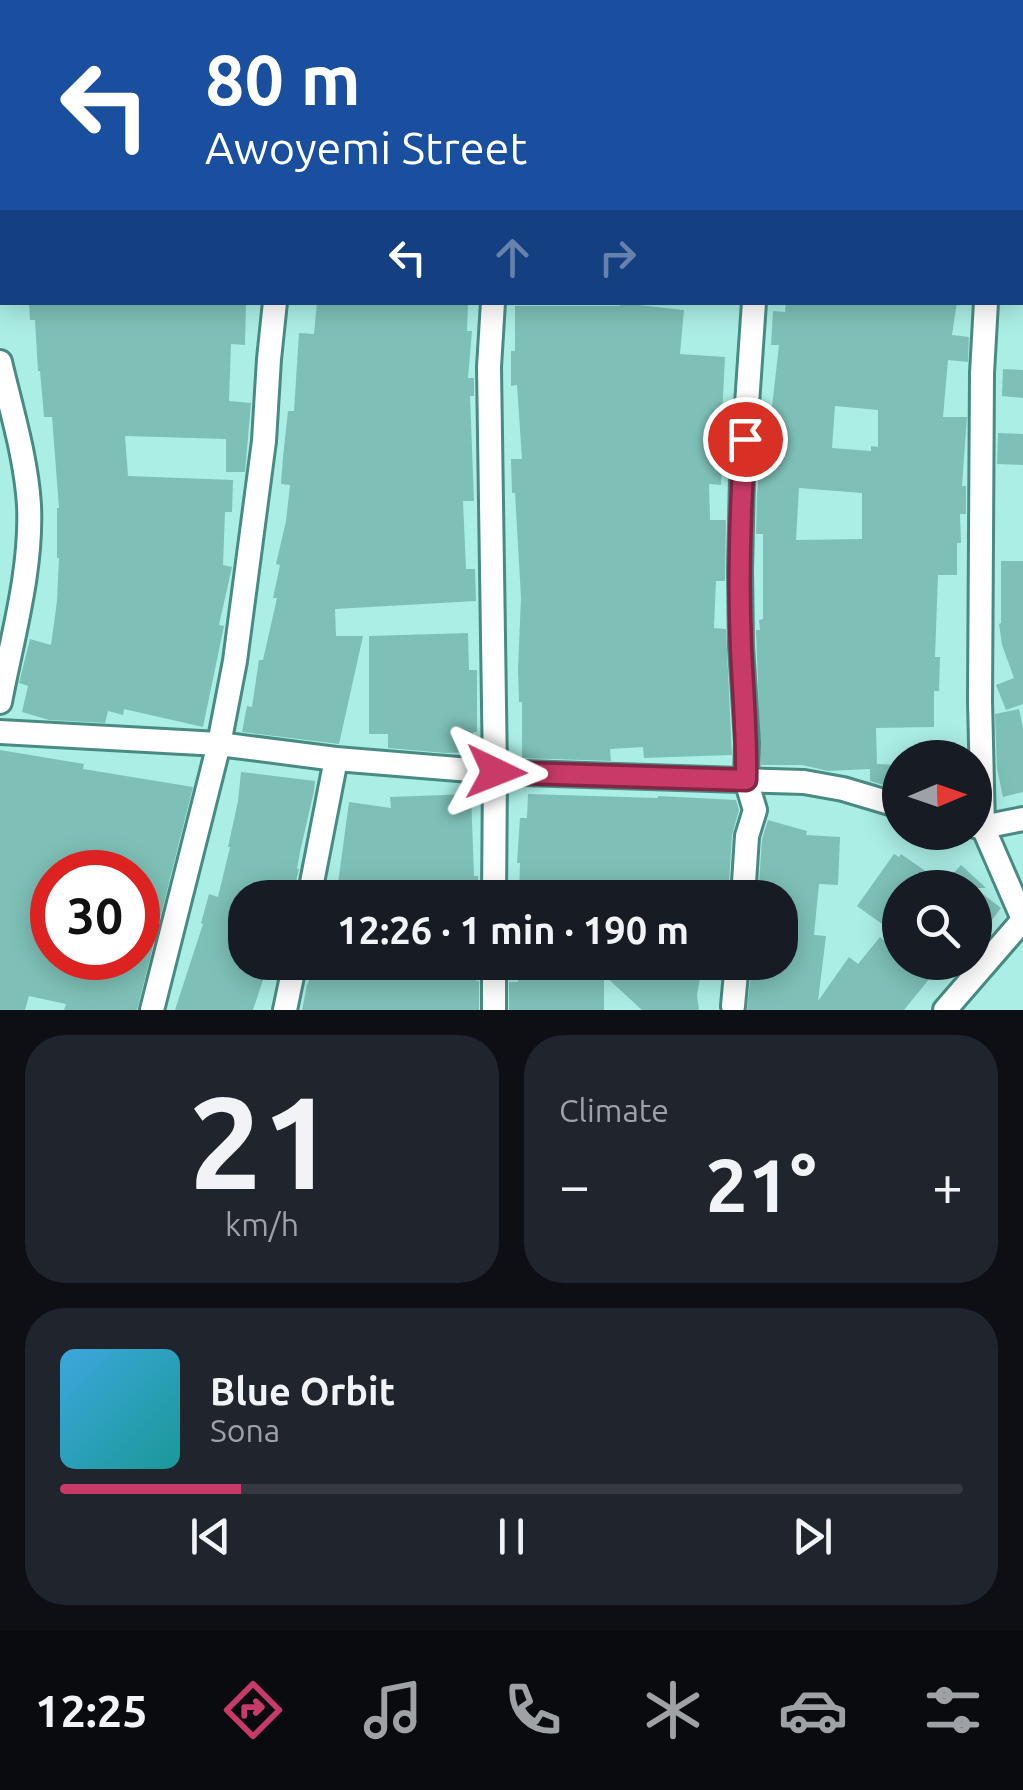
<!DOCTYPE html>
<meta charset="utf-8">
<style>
body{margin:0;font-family:Ubuntu,sans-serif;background:#20242c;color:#f1f3f6;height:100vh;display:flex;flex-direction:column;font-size:38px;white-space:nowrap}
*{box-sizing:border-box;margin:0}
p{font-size:32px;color:#9ea1a6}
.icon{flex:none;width:55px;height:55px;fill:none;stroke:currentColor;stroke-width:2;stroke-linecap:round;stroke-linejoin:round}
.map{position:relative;height:1010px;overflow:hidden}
.sheet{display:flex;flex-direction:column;gap:25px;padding:25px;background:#0d0f14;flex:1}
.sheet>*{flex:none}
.banner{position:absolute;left:0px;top:0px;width:1025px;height:305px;box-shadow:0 5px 25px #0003;background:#1a4fa0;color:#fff;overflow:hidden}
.needle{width:65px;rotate:88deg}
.controls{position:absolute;left:882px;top:740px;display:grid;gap:20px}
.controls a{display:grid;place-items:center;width:110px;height:110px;border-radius:50%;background:#171b24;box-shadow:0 5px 25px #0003;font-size:50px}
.speed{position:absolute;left:30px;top:850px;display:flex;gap:20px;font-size:50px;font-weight:700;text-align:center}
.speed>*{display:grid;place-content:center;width:130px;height:130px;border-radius:50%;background:#171b24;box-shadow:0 5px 25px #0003;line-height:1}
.speed .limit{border:15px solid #d22;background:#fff;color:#111}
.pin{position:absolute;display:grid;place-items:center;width:85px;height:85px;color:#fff;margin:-42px;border:5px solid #fff;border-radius:50%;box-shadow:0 2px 10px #0007}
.me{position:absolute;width:110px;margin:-55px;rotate:92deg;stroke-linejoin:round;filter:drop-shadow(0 0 8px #0008)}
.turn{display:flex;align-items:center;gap:35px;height:210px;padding:0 40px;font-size:45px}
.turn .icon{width:130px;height:130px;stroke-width:2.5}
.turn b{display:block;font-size:70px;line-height:85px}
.lanes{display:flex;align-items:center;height:95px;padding:0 40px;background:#0003;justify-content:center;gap:50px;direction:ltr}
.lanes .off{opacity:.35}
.big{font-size:75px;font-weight:600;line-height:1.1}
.sheet .widget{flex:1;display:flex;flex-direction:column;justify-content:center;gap:15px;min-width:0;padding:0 35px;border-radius:40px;background:#20242c}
.sheet .dial{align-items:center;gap:0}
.dial b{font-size:130px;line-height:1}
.song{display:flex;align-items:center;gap:30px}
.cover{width:120px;height:120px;border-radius:15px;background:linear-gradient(135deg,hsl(200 70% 55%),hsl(180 70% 35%))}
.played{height:10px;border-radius:5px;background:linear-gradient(90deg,#c83a68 20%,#363941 20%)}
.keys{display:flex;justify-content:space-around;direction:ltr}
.heat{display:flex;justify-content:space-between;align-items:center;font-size:55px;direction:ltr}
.sheet .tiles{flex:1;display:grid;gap:25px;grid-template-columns:1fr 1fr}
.widget:last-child{grid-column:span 2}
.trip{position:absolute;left:228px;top:880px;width:570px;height:100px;border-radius:40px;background:#171b24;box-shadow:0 5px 25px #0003;font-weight:600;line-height:100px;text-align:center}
.tab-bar{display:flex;height:160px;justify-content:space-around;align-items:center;background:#090b0e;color:#9ea1a6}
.tab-bar .icon{width:70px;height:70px}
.tab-bar .active{color:#c83a68}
.tab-bar b{font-size:45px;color:#f1f3f6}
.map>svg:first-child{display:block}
.building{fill:#7ec0b7;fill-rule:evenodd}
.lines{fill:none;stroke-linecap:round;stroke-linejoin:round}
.minor-casing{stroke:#498b83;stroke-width:28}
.minor{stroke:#fff;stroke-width:22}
.route-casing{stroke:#822644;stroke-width:25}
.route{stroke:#c83a68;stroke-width:18}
</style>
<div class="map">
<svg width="1023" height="1010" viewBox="0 0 1023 1010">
<rect width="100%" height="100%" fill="#abeee5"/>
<g class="building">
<path d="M29,302H246L245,345L231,344L229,401L251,403L245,472H226V439L125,436L128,476L233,480L232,512H225L223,565L232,567L219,625L224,626L203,727L124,709L123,715L108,711L105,723L49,720L22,712L28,686L19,683L30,639L51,645L57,601L59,558H57V508H59L52,417H44L40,371H38L35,320H30Z"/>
<path d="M317,302H468L467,331H472L468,378H474V396H470L474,501H463L466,569H475L476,601L335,609L336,636H363L339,744L242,732L247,706L252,707L259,660H263L277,598H273L280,565L276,564L286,521L290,485L281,484L283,457L288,411H294L299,333L314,334Z"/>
<path d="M786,302H957L952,335L969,337L968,362L948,360L943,417H967L962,486H966V514H960L961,543H957V575H938L935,657H940L939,691H934V727L876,728L877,764L900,765V790L870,781V769L828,771L802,765H761L756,630H760L759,620L763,619V534H756L757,493L762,441L766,442L768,406L772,407L779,345H771L773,311L785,312ZM835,406L878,410V447L871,446V451L832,448ZM799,488L862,493V539L796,540Z"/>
<path d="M620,303L684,310L680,354L725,357L722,417L724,418L721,485L709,484L710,520H726L725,581H716L714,628L726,629L732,755L644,758L643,747L610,749L611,761L522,758V702H519L518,669L521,597L515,493H512L511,459H522L517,385L511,386V351H515V306H620Z"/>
<path d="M1003,369L1023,370V398L1002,396Z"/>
<path d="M998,433L1023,434V465L997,464Z"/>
<path d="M1001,561H1023V704L1006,710L996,685L1014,678L1002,645L999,624L1001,623Z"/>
<path d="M468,633L469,670H477V732H473V752L445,753L388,748V734H369V636Z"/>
<path d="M1019,709L1023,728V792L1003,797L997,768L995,714Z"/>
<path d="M0,750L84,764L83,769L193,787L137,1010H64L66,1004L29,996L25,1010H0ZM52,872H138V958H52Z"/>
<path d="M241,772L315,781L314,791L300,852L297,869H299L292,898H245V962H269L253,1010H175L203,924L201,923L209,894L218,897L230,847H228L238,801Z"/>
<path d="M471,794L474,876H478V898H336L349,802L391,808L390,797Z"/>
<path d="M528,794L658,798V796L736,800L739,810L732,835L728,898H519L520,863H517L520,818H527Z"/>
<path d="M768,820L807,831L806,835L840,837L838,885L819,884L814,935L826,936L818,1001L849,957L858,964L880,937L900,953V962H912L930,978L904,1010H747L752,962H780V898H758L762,839Z"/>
<path d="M894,854L899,857L901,854L944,884L961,865L986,888H900V899L882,924L857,906Z"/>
<path d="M975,888L1001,908L975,942Z"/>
<path d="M317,962H477L476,981H479V1010H302L307,985Z"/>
<path d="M518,962H604V968L701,972L697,995L699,1010H642L604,975V1010H509V982H518Z"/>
</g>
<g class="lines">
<defs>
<g id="minor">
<path d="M88,2L89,0"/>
<path d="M338,2L339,0"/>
<path d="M589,2L591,0"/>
<path d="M797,2L798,0"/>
<path d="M1022,25H1023"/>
<path d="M0,116L2,115"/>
<path d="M493,302L489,367L495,772L494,898"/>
<path d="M986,302L982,373L980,701L983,827L1023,919"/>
<path d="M0,362C11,409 26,457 29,505C32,571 12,638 0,702"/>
<path d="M0,732L219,744L336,759L495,772L804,782L843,789L900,806"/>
<path d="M975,826L983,827L1023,819"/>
<path d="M309,898L336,759"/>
<path d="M743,898L747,836L755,810L746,780L747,743L741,646L740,570L742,477L754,302"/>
<path d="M733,1006L737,962"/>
<path d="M152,1010L219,744L235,661L264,441L269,359L275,302"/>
<path d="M285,1010L295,962"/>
<path d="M494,1010V962"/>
<path d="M945,1010L1023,920"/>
</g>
</defs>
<use href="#minor" class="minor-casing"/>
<use href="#minor" class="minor"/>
</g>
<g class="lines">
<defs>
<path id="route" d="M496,772L746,780C747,736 743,693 741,648C738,579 740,509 745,439"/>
</defs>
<use href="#route" class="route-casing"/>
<use href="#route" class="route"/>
</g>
</svg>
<div class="controls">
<a><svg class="needle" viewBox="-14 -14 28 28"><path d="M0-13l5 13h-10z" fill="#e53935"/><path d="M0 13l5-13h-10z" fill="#9ea1a6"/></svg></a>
<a><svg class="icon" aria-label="search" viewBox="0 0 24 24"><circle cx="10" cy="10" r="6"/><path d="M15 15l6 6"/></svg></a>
</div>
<div class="speed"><div class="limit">30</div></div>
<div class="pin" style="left:745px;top:439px;background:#d93025"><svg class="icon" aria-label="arrive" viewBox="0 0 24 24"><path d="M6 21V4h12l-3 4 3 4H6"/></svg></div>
<svg class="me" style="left:496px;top:772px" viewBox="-20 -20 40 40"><path d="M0-17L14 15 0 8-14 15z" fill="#c83a68" stroke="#fff" stroke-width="4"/></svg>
<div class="trip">12:26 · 1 min · 190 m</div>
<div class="banner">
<div class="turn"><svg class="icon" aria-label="left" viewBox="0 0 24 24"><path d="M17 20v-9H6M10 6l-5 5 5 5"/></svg><div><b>80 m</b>Awoyemi Street</div></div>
<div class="lanes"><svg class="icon" aria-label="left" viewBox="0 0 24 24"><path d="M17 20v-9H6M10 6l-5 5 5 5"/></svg><svg class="icon off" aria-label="ahead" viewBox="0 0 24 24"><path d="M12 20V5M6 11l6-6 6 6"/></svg><svg class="icon off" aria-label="right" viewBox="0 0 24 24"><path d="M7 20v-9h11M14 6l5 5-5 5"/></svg></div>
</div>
</div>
<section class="sheet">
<div class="tiles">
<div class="widget dial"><b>21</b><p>km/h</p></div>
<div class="widget"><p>Climate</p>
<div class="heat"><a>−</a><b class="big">21°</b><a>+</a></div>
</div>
<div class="widget">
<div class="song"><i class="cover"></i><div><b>Blue Orbit</b><p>Sona</p></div></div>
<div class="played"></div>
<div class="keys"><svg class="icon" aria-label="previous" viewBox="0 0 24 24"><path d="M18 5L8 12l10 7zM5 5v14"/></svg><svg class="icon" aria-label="pause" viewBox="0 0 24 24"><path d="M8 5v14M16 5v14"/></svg><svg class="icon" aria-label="next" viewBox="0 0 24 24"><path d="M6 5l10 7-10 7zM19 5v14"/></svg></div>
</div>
</div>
</section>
<nav class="tab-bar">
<b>12:25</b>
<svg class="icon active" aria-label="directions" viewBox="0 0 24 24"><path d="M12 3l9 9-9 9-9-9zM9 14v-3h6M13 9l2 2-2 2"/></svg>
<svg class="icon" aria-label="music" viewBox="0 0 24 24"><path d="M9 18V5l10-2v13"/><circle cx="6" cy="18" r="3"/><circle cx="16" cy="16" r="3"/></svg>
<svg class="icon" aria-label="phone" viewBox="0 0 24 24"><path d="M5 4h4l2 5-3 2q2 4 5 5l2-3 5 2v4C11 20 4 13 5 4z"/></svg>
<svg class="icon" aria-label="climate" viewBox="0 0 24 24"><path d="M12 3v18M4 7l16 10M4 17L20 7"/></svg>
<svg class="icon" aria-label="car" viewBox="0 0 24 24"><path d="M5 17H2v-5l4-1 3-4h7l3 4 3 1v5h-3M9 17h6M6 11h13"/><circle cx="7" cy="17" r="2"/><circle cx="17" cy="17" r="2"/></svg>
<svg class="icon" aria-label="filters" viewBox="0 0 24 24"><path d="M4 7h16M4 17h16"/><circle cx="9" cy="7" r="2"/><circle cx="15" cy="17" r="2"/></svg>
</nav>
